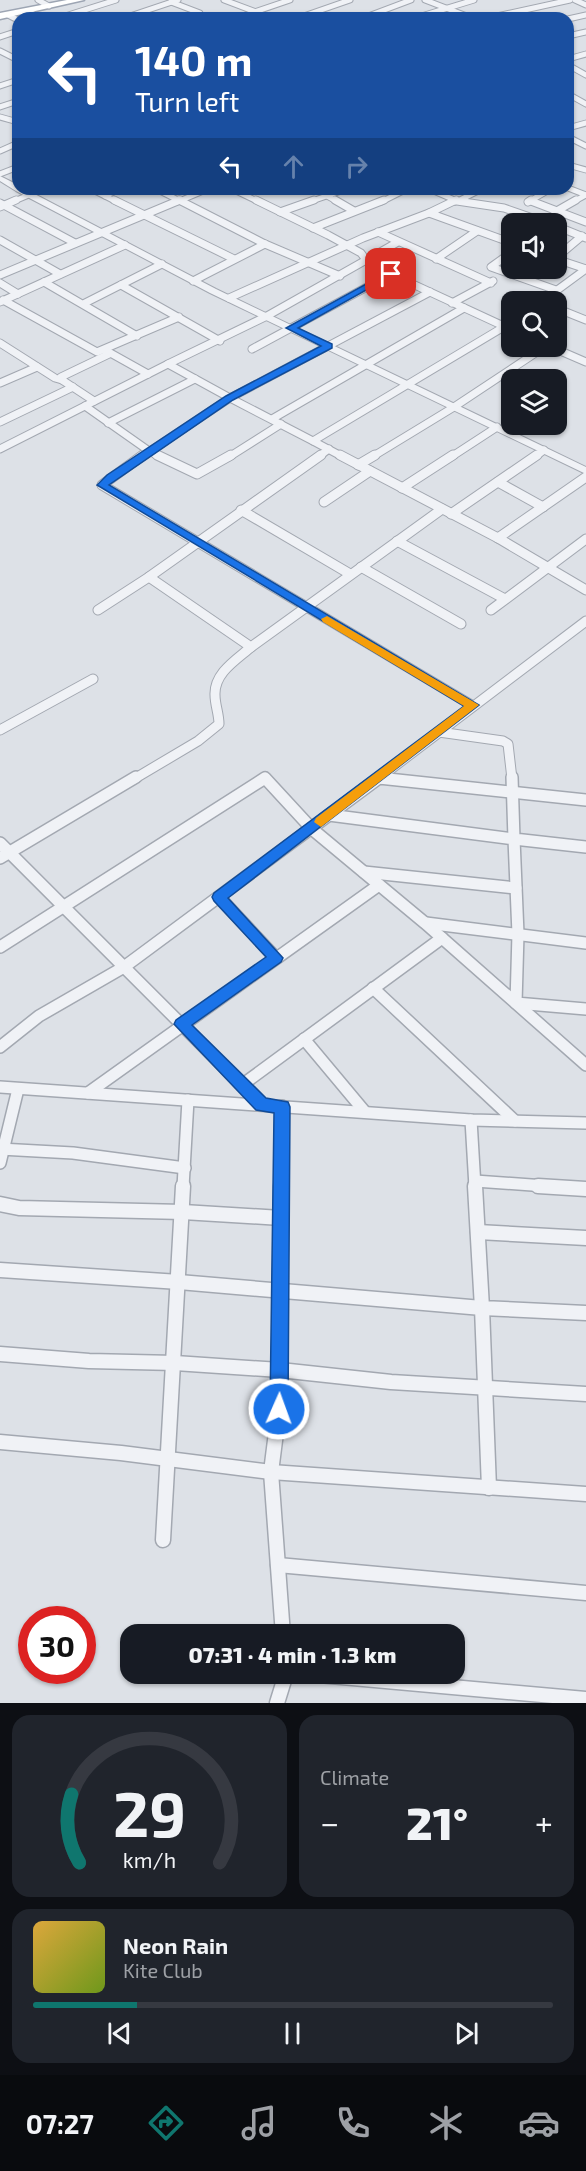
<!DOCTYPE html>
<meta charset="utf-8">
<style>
body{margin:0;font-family:"Exo 2",sans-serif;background:#20242c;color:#f1f3f6;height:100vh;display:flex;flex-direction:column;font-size:22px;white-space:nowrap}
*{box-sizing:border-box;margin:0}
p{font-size:20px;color:#9ea1a6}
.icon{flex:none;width:33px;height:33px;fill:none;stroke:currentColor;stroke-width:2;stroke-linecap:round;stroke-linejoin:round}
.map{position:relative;height:1703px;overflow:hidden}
.drawer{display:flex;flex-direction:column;gap:12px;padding:12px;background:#0d0f14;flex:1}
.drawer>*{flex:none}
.top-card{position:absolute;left:12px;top:12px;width:562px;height:183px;border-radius:18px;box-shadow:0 2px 4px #0004;background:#1a4fa0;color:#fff;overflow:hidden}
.tools{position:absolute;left:501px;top:213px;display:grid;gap:12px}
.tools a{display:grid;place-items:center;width:66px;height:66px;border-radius:12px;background:#171b24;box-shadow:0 2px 4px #0004;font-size:30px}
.speed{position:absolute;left:18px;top:1606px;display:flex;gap:12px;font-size:30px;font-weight:700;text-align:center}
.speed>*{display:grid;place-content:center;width:78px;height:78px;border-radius:50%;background:#171b24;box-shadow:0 2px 4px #0004;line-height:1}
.speed .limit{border:9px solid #d22;background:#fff;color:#111}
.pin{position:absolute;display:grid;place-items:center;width:51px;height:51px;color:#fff;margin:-26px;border-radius:12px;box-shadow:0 3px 9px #0006}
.me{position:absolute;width:66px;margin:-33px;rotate:2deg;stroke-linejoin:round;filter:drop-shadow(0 0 4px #0008)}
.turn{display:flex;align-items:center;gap:21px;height:126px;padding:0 24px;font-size:27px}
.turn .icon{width:78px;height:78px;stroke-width:2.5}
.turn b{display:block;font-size:42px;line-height:51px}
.lanes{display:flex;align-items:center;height:57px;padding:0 24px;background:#0003;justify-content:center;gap:30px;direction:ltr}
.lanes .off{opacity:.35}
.big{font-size:45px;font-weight:800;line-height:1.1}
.drawer .widget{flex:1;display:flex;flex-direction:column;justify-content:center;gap:9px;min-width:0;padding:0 21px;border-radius:18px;background:#20242c}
.drawer .dial{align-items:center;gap:0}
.dial svg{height:156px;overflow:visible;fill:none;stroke:#363941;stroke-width:7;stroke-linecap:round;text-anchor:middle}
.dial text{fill:#f1f3f6;stroke:none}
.song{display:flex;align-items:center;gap:18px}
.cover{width:72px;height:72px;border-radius:9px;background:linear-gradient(135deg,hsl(40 70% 55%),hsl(80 70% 35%))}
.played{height:6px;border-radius:3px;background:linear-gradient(90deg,#0f766e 20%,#363941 20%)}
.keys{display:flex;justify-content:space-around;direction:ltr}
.heat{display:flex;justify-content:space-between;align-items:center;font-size:33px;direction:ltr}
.drawer .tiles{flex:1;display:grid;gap:12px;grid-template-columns:1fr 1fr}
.widget:last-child{grid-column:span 2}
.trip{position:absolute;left:120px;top:1624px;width:345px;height:60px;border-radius:18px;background:#171b24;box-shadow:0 2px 4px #0004;font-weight:800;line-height:60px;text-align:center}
.menu{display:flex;height:96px;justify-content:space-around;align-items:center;background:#090b0e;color:#9ea1a6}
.menu .icon{width:42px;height:42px}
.menu .active{color:#0f766e}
.menu b{font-size:27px;color:#f1f3f6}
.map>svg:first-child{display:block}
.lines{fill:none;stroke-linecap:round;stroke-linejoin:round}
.minor-far4-casing{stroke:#a3a8b1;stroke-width:7}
.minor-far3-casing{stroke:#a3a8b1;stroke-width:9}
.minor-far2-casing{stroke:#a3a8b1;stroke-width:11}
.minor-far1-casing{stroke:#a3a8b1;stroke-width:14}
.minor-casing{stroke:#a3a8b1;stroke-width:17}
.tertiary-casing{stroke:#a3a8b1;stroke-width:2}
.primary-casing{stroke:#9da5b3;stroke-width:3}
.minor-far4{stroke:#f0f2f6;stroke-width:5}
.minor-far3{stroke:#f0f2f6;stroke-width:7}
.minor-far2{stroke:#f0f2f6;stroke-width:9}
.minor-far1{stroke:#f0f2f6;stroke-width:11}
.minor{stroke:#f0f2f6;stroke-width:14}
.tertiary{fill:#f0f2f6;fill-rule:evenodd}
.primary{fill:#fff;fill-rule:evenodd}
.route{fill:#1a73e8;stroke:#114b97;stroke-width:1.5}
.slow{fill:#f59e0b}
</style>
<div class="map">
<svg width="586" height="1703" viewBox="0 0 586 1703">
<rect width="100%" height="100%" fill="#dde1e7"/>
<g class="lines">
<defs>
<g id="minor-far4">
<path d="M38,0L49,6"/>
<path d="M224,0L272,18"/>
<path d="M425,0L472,18"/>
<path d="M575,0L586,5"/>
<path d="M171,2L200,13L201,18"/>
<path d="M27,11L42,18"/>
<path d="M8,15L18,20"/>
<path d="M59,18L116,0"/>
<path d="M124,18L178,0"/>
<path d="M237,18L290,0"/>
<path d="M298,18L350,0"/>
<path d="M363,18L411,0"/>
<path d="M415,18L474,0"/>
<path d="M488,18L570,0"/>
<path d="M568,19L586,15"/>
<path d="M568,36L586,32"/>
<path d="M0,37L18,31"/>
<path d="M0,51L18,60"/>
<path d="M568,59L586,54"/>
<path d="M568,65L586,75"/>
<path d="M0,86L18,80"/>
<path d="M568,94L586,104"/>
<path d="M0,107L18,101"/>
<path d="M0,117L18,122"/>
<path d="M568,128L586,123"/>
<path d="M568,137L586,146"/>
<path d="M0,151L18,143"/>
<path d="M568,165L586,170"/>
<path d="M0,174L18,167"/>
<path d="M568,188L586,195"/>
<path d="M91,189L117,202"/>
<path d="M156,189L182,202"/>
<path d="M232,189L259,202"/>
<path d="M429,189L457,201L455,202"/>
<path d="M105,196L120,189"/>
<path d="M327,196L338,202"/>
<path d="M457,201L465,202"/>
<path d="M458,201L482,189"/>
<path d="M531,201L533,202"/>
<path d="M12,202L43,189"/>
<path d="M177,202L208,189"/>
<path d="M309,202L347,189"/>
<path d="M381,202L407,189"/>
<path d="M528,202L551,189"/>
<path d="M573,202L586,195"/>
</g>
<g id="minor-far3">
<path d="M114,200L234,259"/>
<path d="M179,200L265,244L340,276"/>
<path d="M256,200L328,235L361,253L366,260L391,274L510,329"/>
<path d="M335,200L354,211"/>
<path d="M456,200L429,213L512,243"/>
<path d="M457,201L504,208L550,224"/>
<path d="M531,201L586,222"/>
<path d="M528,202L531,200"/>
<path d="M0,203L75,243"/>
<path d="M0,207L16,200"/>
<path d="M280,212L314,200"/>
<path d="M555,212L576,200"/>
<path d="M556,226L586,238"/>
<path d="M313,228L384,200"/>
<path d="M378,232L491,283"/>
<path d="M0,240L60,274"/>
<path d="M512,252L491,267L556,290"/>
<path d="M556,258L582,236"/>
<path d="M436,259L477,231"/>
<path d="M556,259L586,269"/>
<path d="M0,275L180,200"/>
<path d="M193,281L265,244"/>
<path d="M44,282L137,336"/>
<path d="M0,283L18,294"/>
<path d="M121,285L220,341"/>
<path d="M430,292L230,398L313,441L512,322"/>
<path d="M229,298L363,238L429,213"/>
<path d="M3,300L97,352L179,317"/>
<path d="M0,302L125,245"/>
<path d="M541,302L586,269"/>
<path d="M85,303L162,264"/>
<path d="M452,303L493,281"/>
<path d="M556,308L586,320"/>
<path d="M0,343L55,378L62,380"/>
<path d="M549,346L586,362"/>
<path d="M252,349L391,274"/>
<path d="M105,350L148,374"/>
<path d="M0,383L37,367"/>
<path d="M94,401L62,380L61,377L109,354"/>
<path d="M85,406L149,451L161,457"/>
<path d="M272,419L464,308"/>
<path d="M0,422L73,387"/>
<path d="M108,423L195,379"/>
<path d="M313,441L343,457"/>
<path d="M0,449L168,364"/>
<path d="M141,457L230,398L168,364L267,316L398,242"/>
<path d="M229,457L281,424"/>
<path d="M318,457L329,449"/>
<path d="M372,457L454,407L546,346"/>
<path d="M451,457L497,427"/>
<path d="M535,457L544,450"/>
</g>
<g id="minor-far2">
<path d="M143,455L102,485L473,706"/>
<path d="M157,455L197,474L231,455"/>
<path d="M340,455L498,538L586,590"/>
<path d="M358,465L375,455"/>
<path d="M498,482L543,507"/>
<path d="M402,488L453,455"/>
<path d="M324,502L370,471"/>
<path d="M241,510L350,574"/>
<path d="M451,514L537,455"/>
<path d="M498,538L586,477"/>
<path d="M397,541L505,599"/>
<path d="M361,567L461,624"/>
<path d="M149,577L251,647L442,509"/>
<path d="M98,610L149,577L321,455"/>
<path d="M491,610L586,539"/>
<path d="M0,730L93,679"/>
<path d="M439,732L503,741L508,744L512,779"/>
<path d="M379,778L586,621"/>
<path d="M134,779L198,741L219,724C219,714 215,705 215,695C214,673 236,660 251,647"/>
<path d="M264,779H266"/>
<path d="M378,779H388"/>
</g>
<g id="minor-far1">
<path d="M512,777L514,839L586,847"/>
<path d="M329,815L514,839L518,934L516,1003L586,1009"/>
<path d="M0,843L262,1105"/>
<path d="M0,858L136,777"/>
<path d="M364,872L516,888"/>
<path d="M219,897L276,958"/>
<path d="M426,923L586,943"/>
<path d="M0,947L265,778L312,829L425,923L586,1065"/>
<path d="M373,988L515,1121"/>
<path d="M304,1039L365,1112"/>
<path d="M0,1047L39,1016L124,967L379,778L586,800"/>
<path d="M242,1085L442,938"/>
<path d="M0,1087L471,1120L586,1123"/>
<path d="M88,1093L379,885"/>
<path d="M471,1120L475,1187"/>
<path d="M0,1149L73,1153L185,1168"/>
<path d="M0,1163L18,1089"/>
<path d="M475,1181L559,1187"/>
<path d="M183,1187L188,1100"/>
<path d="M281,1187L282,1106"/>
</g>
<g id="minor">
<path d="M281,1186L279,1409L271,1472L283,1635"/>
<path d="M475,1186L482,1308L586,1313"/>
<path d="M538,1186L586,1189"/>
<path d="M0,1204L19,1208L183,1212L281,1218"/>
<path d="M478,1232L586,1238"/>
<path d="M0,1270L179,1282L482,1308L489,1488"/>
<path d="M0,1354L89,1361L175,1363L280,1370L391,1382L586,1394"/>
<path d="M0,1442L121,1453L271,1472L586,1494"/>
<path d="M163,1540L183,1186"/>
<path d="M278,1565L586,1593"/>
<path d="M308,1674L586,1699"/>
<path d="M277,1703L286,1674"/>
</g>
<path id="tertiary" d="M0,176L18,185V189H25L216,289L586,467V474L210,293L16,191L0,181Z"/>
<path id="primary" d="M67,0H84L0,19V13Z"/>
</defs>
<use href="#minor-far4" class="minor-far4-casing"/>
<use href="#minor-far3" class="minor-far3-casing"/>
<use href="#minor-far2" class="minor-far2-casing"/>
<use href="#minor-far1" class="minor-far1-casing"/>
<use href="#minor" class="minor-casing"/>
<use href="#tertiary" class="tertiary-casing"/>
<use href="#primary" class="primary-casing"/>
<use href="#minor-far4" class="minor-far4"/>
<use href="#minor-far3" class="minor-far3"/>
<use href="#minor-far2" class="minor-far2"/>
<use href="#minor-far1" class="minor-far1"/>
<use href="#minor" class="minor"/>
<use href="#tertiary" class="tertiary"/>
<use href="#primary" class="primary"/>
</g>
<path class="route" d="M388,272L395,274L298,328L332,344V348L233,400L109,485L479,705L228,898L283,958L281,962L192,1025L266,1098L288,1102L290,1107L288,1409L285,1415L279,1418L272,1415L270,1409L274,1113L256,1110L174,1024L176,1020L266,957L214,901L212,897L214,893L464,706L97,485L107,475L226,396L321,346L286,328Z"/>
<path class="slow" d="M327,616L479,705L321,827L314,822L316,818L464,706L323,622L321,619Z"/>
</svg>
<div class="tools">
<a><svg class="icon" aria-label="sound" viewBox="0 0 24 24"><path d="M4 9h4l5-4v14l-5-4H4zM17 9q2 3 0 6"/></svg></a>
<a><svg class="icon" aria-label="search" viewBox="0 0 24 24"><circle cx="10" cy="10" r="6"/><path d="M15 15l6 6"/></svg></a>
<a><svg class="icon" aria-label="layers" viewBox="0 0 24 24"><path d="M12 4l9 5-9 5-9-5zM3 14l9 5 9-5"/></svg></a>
</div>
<div class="speed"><div class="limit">30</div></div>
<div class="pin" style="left:391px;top:274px;background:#d93025"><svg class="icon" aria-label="arrive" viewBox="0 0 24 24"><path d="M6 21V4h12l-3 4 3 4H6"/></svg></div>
<svg class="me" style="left:279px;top:1409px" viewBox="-20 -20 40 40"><circle r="17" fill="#1a73e8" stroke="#fff" stroke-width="3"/><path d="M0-11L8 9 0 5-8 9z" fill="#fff"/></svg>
<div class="trip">07:31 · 4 min · 1.3 km</div>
<div class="top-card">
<div class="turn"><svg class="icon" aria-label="left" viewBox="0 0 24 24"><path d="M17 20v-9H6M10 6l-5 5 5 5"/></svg><div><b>140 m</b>Turn left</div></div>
<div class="lanes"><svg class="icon" aria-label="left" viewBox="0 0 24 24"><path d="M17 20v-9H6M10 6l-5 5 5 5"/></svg><svg class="icon off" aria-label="ahead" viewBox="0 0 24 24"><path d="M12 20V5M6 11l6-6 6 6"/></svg><svg class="icon off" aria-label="right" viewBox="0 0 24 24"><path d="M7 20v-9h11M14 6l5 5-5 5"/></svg></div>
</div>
</div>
<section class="drawer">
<div class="tiles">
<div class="widget dial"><svg viewBox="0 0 100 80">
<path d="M14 69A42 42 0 1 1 86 69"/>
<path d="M14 69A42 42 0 0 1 10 34" stroke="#0f766e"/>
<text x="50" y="56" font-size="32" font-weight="700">29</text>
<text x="50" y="72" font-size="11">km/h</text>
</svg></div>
<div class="widget"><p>Climate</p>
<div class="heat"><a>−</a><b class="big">21°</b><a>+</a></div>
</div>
<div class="widget">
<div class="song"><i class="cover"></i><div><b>Neon Rain</b><p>Kite Club</p></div></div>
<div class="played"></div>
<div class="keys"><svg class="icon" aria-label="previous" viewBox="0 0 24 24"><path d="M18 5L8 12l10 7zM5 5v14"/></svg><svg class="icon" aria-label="pause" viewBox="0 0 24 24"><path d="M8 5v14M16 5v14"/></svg><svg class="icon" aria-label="next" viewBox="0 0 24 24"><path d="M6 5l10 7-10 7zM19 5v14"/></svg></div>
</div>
</div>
</section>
<nav class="menu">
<b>07:27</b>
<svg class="icon active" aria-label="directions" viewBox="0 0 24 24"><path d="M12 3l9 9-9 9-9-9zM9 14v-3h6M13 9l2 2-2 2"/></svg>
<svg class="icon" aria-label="music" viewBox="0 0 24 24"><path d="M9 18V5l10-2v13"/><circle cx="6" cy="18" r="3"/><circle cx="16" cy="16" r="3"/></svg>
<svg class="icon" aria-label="phone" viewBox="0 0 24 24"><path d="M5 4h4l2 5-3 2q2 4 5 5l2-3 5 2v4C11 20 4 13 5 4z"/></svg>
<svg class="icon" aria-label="climate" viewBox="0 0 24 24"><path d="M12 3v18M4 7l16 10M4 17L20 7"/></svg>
<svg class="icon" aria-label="car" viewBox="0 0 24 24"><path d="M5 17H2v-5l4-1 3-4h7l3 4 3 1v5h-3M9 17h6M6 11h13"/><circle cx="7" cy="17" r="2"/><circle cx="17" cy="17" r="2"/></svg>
</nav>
